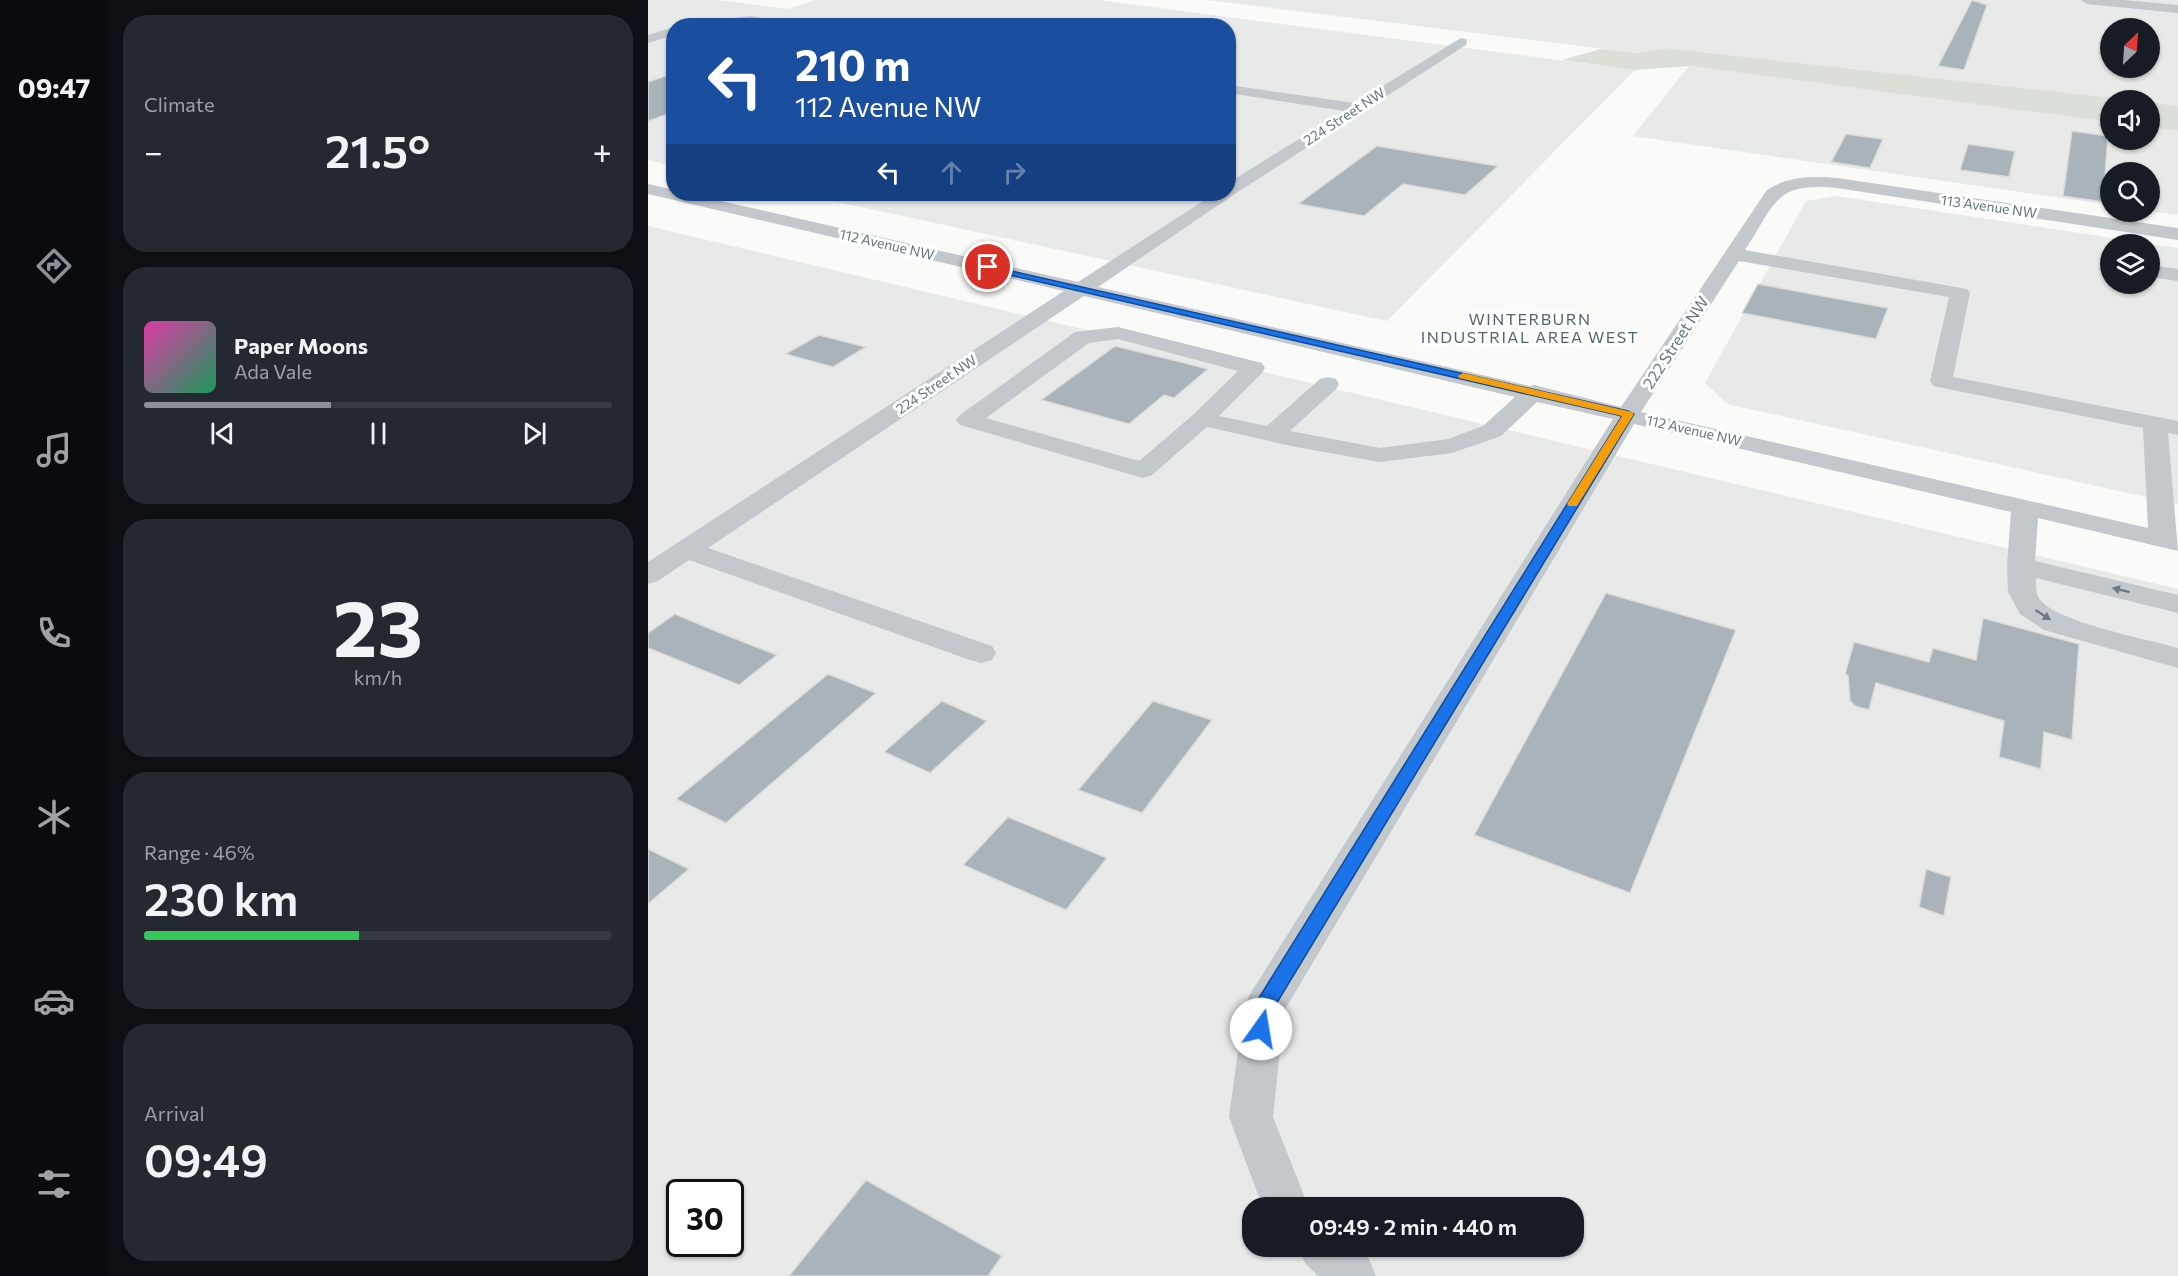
<!DOCTYPE html>
<meta charset="utf-8">
<style>
body{margin:0;font-family:Commissioner,sans-serif;background:#242831;color:#f1f3f6;height:100vh;display:flex;flex-direction:column;font-size:22px;white-space:nowrap}
*{box-sizing:border-box;margin:0}
p{font-size:20px;color:#9ea1a6}
.icon{flex:none;width:33px;height:33px;fill:none;stroke:currentColor;stroke-width:2;stroke-linecap:round;stroke-linejoin:round}
.map{position:relative;flex:1;overflow:hidden}
.side{display:flex;flex-direction:column;gap:15px;padding:15px;background:#0d0f14;width:540px}
.side>*{flex:none}
.banner{position:absolute;left:18px;top:18px;width:570px;height:183px;border-radius:24px;box-shadow:0 2px 4px #0004;background:#1a4fa0;color:#fff;overflow:hidden}
.needle{width:39px;rotate:25deg}
.buttons{position:absolute;left:1452px;top:18px;display:grid;gap:12px}
.buttons a{display:grid;place-items:center;width:60px;height:60px;border-radius:50%;background:#171b24;box-shadow:0 2px 4px #0004;font-size:30px}
.speed{position:absolute;left:18px;top:1179px;display:flex;gap:12px;font-size:30px;font-weight:700;text-align:center}
.speed>*{display:grid;place-content:center;width:78px;height:78px;border-radius:50%;background:#171b24;box-shadow:0 2px 4px #0004;line-height:1}
.speed .limit{border:3px solid #111;border-radius:9px;background:#fff;color:#111}
.pin{position:absolute;display:grid;place-items:center;width:51px;height:51px;color:#fff;margin:-26px;border:3px solid #fff;border-radius:50%;box-shadow:0 2px 6px #0007}
.me{position:absolute;width:66px;margin:-33px;rotate:13deg;stroke-linejoin:round;filter:drop-shadow(0 0 4px #0008)}
.turn{display:flex;align-items:center;gap:21px;height:126px;padding:0 30px;font-size:27px}
.turn .icon{width:78px;height:78px;stroke-width:2.5}
.turn b{display:block;font-size:42px;line-height:51px}
.lanes{display:flex;align-items:center;height:57px;padding:0 30px;background:#0003;justify-content:center;gap:30px;direction:ltr}
.lanes .off{opacity:.35}
.big{font-size:45px;font-weight:600;line-height:1.1}
.side .card{flex:1;display:flex;flex-direction:column;justify-content:center;gap:9px;min-width:0;padding:0 21px;border-radius:24px;background:#242831}
.side .dial{align-items:center;gap:0}
.dial b{font-size:78px;line-height:1}
.song{display:flex;align-items:center;gap:18px}
.cover{width:72px;height:72px;border-radius:9px;background:linear-gradient(135deg,hsl(320 70% 55%),hsl(150 70% 35%))}
.played{height:6px;border-radius:3px;background:linear-gradient(90deg,#8c9099 40%,#363941 40%)}
.keys{display:flex;justify-content:space-around;direction:ltr}
.heat{display:flex;justify-content:space-between;align-items:center;font-size:33px;direction:ltr}
.charge{height:9px;border-radius:4px;background:linear-gradient(90deg,#34c759 46%,#363941 0)}
.trip{position:absolute;left:594px;top:1197px;width:342px;height:60px;border-radius:24px;background:#171b24;box-shadow:0 2px 4px #0004;font-weight:600;line-height:60px;text-align:center}
main{display:flex;flex:1;min-height:0}
.menu{display:flex;flex-direction:column;width:108px;justify-content:space-around;align-items:center;background:#090b0e;color:#9ea1a6}
.menu .icon{width:42px;height:42px}
.menu .on{color:#8c9099}
.menu b{font-size:27px;color:#f1f3f6}
.map>svg:first-child{display:block}
.built{fill:#e8e9e9;fill-rule:evenodd}
.green{fill:#dadfd7}
.building{fill:#aab3b9;stroke:#dcdcda;stroke-width:1.5}
.lines{fill:none;stroke-linecap:round;stroke-linejoin:round}
.minor{fill:#c3c8cc;fill-rule:evenodd}
.oneway{fill:#6a7a87}
.route{fill:#1a73e8;stroke:#114b97;stroke-width:1.5}
.slow{fill:#f59e0b}
.labels{text-anchor:middle;dominant-baseline:central;stroke-width:6;stroke-linejoin:round;paint-order:stroke}
.far-street-label{font-size:14px;fill:#657683;stroke:#fff}
.far-quarter-label{font-size:16px;letter-spacing:1.5px;fill:#57646e;stroke:#fff}
.street-label{font-size:16px;fill:#657683;stroke:#fff}
</style>
<main>
<nav class="menu">
<b>09:47</b>
<svg class="icon on" aria-label="directions" viewBox="0 0 24 24"><path d="M12 3l9 9-9 9-9-9zM9 14v-3h6M13 9l2 2-2 2"/></svg>
<svg class="icon" aria-label="music" viewBox="0 0 24 24"><path d="M9 18V5l10-2v13"/><circle cx="6" cy="18" r="3"/><circle cx="16" cy="16" r="3"/></svg>
<svg class="icon" aria-label="phone" viewBox="0 0 24 24"><path d="M5 4h4l2 5-3 2q2 4 5 5l2-3 5 2v4C11 20 4 13 5 4z"/></svg>
<svg class="icon" aria-label="climate" viewBox="0 0 24 24"><path d="M12 3v18M4 7l16 10M4 17L20 7"/></svg>
<svg class="icon" aria-label="car" viewBox="0 0 24 24"><path d="M5 17H2v-5l4-1 3-4h7l3 4 3 1v5h-3M9 17h6M6 11h13"/><circle cx="7" cy="17" r="2"/><circle cx="17" cy="17" r="2"/></svg>
<svg class="icon" aria-label="filters" viewBox="0 0 24 24"><path d="M4 7h16M4 17h16"/><circle cx="9" cy="7" r="2"/><circle cx="15" cy="17" r="2"/></svg>
</nav>
<section class="side">
<div class="card"><p>Climate</p>
<div class="heat"><a>−</a><b class="big">21.5°</b><a>+</a></div>
</div>
<div class="card">
<div class="song"><i class="cover"></i><div><b>Paper Moons</b><p>Ada Vale</p></div></div>
<div class="played"></div>
<div class="keys"><svg class="icon" aria-label="previous" viewBox="0 0 24 24"><path d="M18 5L8 12l10 7zM5 5v14"/></svg><svg class="icon" aria-label="pause" viewBox="0 0 24 24"><path d="M8 5v14M16 5v14"/></svg><svg class="icon" aria-label="next" viewBox="0 0 24 24"><path d="M6 5l10 7-10 7zM19 5v14"/></svg></div>
</div>
<div class="card dial"><b>23</b><p>km/h</p></div>
<div class="card"><p>Range · 46%</p><b class="big">230 km</b><div class="charge"></div></div>
<div class="card"><p>Arrival</p><b class="big">09:49</b></div>
</section>
<div class="map">
<svg width="1530" height="1276" viewBox="0 0 1530 1276">
<rect width="100%" height="100%" fill="#fafaf8"/>
<g class="built">
<path d="M0,0H70L140,9L168,0H450L987,70L739,321L153,194H580V26H26L25,166L0,160Z"/>
<path d="M558,0H1530V106L1502,102V100H1485L1018,48L989,53ZM1462,28H1502V68H1462Z"/>
<path d="M1041,66L1462,122V140H1502V128L1530,131V215L1502,211V172H1462V205L985,136Z"/>
<path d="M1188,196L1530,248V504L1079,404L1057,383L1158,201ZM1462,244H1502V284H1462Z"/>
<path d="M0,226L1530,589V1276H0ZM32,1192H82V1244H32ZM604,1208H926V1246H604Z"/>
</g>
<g class="green">
<path d="M1018,48L1485,100H1462V122L1041,66L987,70L914,60L953,49L989,53Z"/>
<path d="M1502,102L1530,106V131L1502,128Z"/>
</g>
<g class="building">
<path d="M1324,0L1339,5L1316,70L1290,66Z"/>
<path d="M26,73V112L0,121V82Z"/>
<path d="M1424,131L1460,136L1455,202L1415,196Z"/>
<path d="M1198,134L1235,139L1222,168L1183,162Z"/>
<path d="M1320,144L1367,151L1361,177L1312,170Z"/>
<path d="M729,146L850,166L817,195L755,184L716,216L650,204Z"/>
<path d="M1110,284L1240,308L1228,339L1094,313Z"/>
<path d="M171,335L218,347L185,367L137,354Z"/>
<path d="M467,346L533,362L560,369L526,398L516,395L481,424L393,400Z"/>
<path d="M958,593L1088,630L982,893L826,835Z"/>
<path d="M27,614L70,632L129,655L91,685L0,648V633Z"/>
<path d="M1335,618L1431,644L1424,740L1396,732L1393,769L1351,757L1356,721L1228,683L1221,710L1207,706L1202,701L1200,675L1197,674L1206,642L1281,662L1285,648L1328,660Z"/>
<path d="M180,674L228,693L78,823L28,799Z"/>
<path d="M294,701L339,721L282,773L236,752Z"/>
<path d="M505,701L564,720L494,813L430,790Z"/>
<path d="M360,817L459,858L418,910L315,865Z"/>
<path d="M0,849L41,869L0,904Z"/>
<path d="M1278,869L1303,877L1296,916L1271,907Z"/>
<path d="M218,1180L354,1256L340,1276H141Z"/>
</g>
<g class="lines">
<g class="minor">
<path d="M1433,0H1475L1530,5V13L1439,4Z"/>
<path d="M102,16L142,22L148,26L102,24L42,26L48,22Z"/>
<path d="M26,27V35L0,43V35Z"/>
<path d="M813,38L818,39L819,42L818,45L585,195L450,287L882,386L886,385L973,407L1119,190C1140,176 1164,176 1189,178L1530,228V240L1189,188C1126,182 1128,203 1097,250L1319,289L1322,293L1305,377L1530,421V435L1520,433L1530,551L1390,518L1387,561L1530,595V613L1388,578C1388,586 1387,594 1393,601C1413,623 1499,639 1530,648V668L1396,630L1372,614L1360,592L1359,566L1363,512L986,424L636,1011L625,1117L661,1208H615L581,1117L596,1007L602,994L965,419L889,402L853,436L804,453L732,462L648,447L559,427L504,475L495,478L312,425L308,420L312,415L427,332L435,331L470,327L614,363L617,368L614,373L571,416L619,426L672,379L680,377L688,379L691,384L688,389L642,431L732,448L800,439L835,426L867,397L436,296L60,548L344,646L348,653L344,660L333,663L322,660L41,560L10,581L0,584V562L416,291L0,194V184L26,190V194H42L430,282L566,194H580V183L696,111L580,93V85L707,103ZM1091,261L1301,297L1282,381L1285,386L1495,428L1500,528L993,412ZM470,339L590,371L546,414L491,461L338,418L441,343Z"/>
<path d="M1502,265L1530,269V281L1502,277Z"/>
<path d="M650,1246H708L721,1259L728,1276H670L657,1263Z"/>
</g>
</g>
<defs><path id="oneway-solid" d="M-6-.8H1V-3.2L6.5 0L1 3.2V.8H-6Z" transform="scale(1.5)"/></defs>
<g class="oneway">
<use href="#oneway-solid" transform="translate(1473 590) rotate(-166)"/>
<use href="#oneway-solid" transform="translate(1395 615) rotate(33)"/>
</g>
<path class="route" d="M337,265L980,411L986,414L625,1009L620,1035L613,1037L607,1035L604,1029L609,1001L974,416L340,270L337,269Z"/>
<path class="slow" d="M815,373L984,412L986,414L929,506H921L919,504L974,416L811,378L810,376Z"/>
<g class="labels">
<g class="far-street-label">
<text transform="translate(696 116) rotate(-33)">224 Street NW</text>
<text transform="translate(1341 206) rotate(8)">113 Avenue NW</text>
<text transform="translate(239 244) rotate(13)">112 Avenue NW</text>
<text transform="translate(288 384) rotate(-34)">224 Street NW</text>
<text transform="translate(1046 430) rotate(13)">112 Avenue NW</text>
</g>
<g class="far-quarter-label">
<text x="882" y="318">WINTERBURN<tspan x="882" dy="18">INDUSTRIAL AREA WEST</tspan></text>
</g>
<g class="street-label">
<text transform="translate(1027 342) rotate(-57)">222 Street NW</text>
</g>
</g>
</svg>
<div class="buttons">
<a><svg class="needle" viewBox="-14 -14 28 28"><path d="M0-13l5 13h-10z" fill="#e53935"/><path d="M0 13l5-13h-10z" fill="#9ea1a6"/></svg></a>
<a><svg class="icon" aria-label="sound" viewBox="0 0 24 24"><path d="M4 9h4l5-4v14l-5-4H4zM17 9q2 3 0 6"/></svg></a>
<a><svg class="icon" aria-label="search" viewBox="0 0 24 24"><circle cx="10" cy="10" r="6"/><path d="M15 15l6 6"/></svg></a>
<a><svg class="icon" aria-label="layers" viewBox="0 0 24 24"><path d="M12 4l9 5-9 5-9-5zM3 14l9 5 9-5"/></svg></a>
</div>
<div class="speed"><div class="limit">30</div></div>
<div class="pin" style="left:340px;top:267px;background:#d93025"><svg class="icon" aria-label="arrive" viewBox="0 0 24 24"><path d="M6 21V4h12l-3 4 3 4H6"/></svg></div>
<svg class="me" style="left:613px;top:1029px" viewBox="-20 -20 40 40"><circle r="19" fill="#fff"/><path d="M0-13L10 11 0 6-10 11z" fill="#1a73e8"/></svg>
<div class="trip">09:49 · 2 min · 440 m</div>
<div class="banner">
<div class="turn"><svg class="icon" aria-label="left" viewBox="0 0 24 24"><path d="M17 20v-9H6M10 6l-5 5 5 5"/></svg><div><b>210 m</b>112 Avenue NW</div></div>
<div class="lanes"><svg class="icon" aria-label="left" viewBox="0 0 24 24"><path d="M17 20v-9H6M10 6l-5 5 5 5"/></svg><svg class="icon off" aria-label="ahead" viewBox="0 0 24 24"><path d="M12 20V5M6 11l6-6 6 6"/></svg><svg class="icon off" aria-label="right" viewBox="0 0 24 24"><path d="M7 20v-9h11M14 6l5 5-5 5"/></svg></div>
</div>
</div>
</main>
